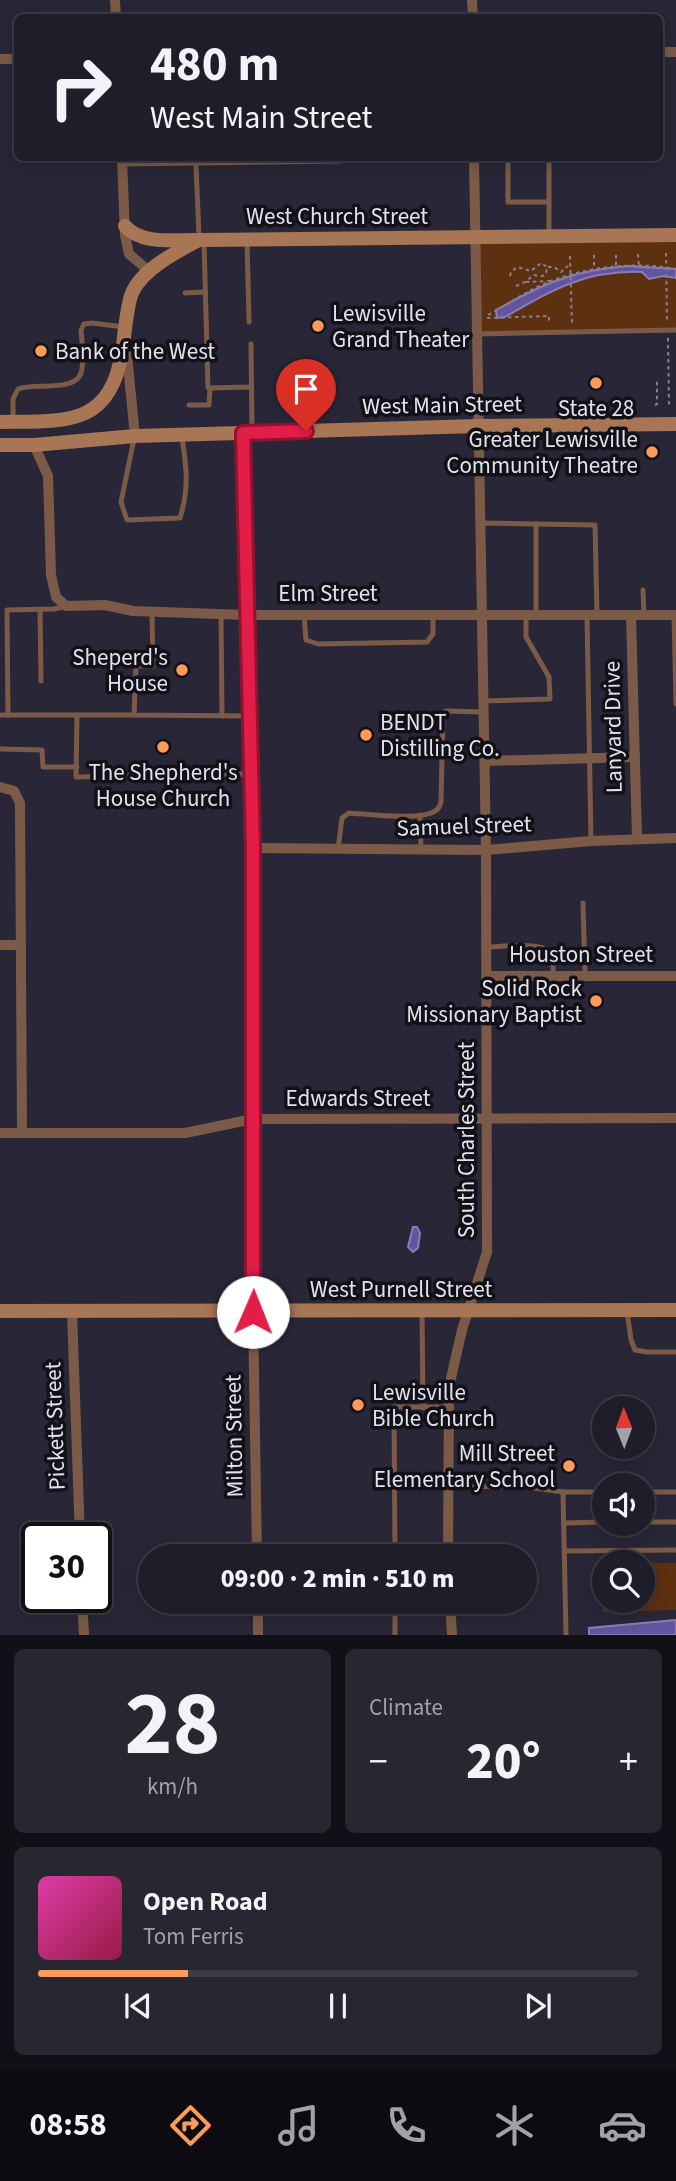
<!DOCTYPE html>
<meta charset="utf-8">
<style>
body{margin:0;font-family:"Source Sans 3",sans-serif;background:#272631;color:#f1f3f6;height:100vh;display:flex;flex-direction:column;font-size:26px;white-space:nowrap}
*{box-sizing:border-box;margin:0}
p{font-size:23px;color:#a1a2a8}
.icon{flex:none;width:38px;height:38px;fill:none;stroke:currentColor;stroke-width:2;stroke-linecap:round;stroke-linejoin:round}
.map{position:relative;height:1635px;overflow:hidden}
.sheet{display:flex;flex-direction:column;gap:14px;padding:14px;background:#111017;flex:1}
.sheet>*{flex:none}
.guide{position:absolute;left:14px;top:14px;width:649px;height:147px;border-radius:10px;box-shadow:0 4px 18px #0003,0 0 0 2px #3c3b46;background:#1f1d29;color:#f1f3f6;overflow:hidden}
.needle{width:46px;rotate:359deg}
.fabs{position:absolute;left:592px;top:1396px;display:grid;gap:14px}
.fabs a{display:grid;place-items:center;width:63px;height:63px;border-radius:50%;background:#1f1d29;box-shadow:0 4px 18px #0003,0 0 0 2px #3c3b46;font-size:35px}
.speed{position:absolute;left:21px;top:1522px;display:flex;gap:14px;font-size:35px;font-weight:700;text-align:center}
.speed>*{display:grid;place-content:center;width:91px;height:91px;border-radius:50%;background:#1f1d29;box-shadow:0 4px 18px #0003,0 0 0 2px #3c3b46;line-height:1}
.speed .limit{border:4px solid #111;border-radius:10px;background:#fff;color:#111}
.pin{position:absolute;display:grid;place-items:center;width:60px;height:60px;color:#fff;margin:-72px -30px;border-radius:50% 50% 50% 0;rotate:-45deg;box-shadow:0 0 7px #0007}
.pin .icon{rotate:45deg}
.me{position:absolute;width:77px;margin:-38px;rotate:1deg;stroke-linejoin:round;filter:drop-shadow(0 0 5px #0008)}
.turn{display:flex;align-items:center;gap:24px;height:147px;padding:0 21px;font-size:32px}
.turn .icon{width:91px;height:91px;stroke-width:2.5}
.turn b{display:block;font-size:49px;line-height:60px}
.big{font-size:52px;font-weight:800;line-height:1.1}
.sheet .widget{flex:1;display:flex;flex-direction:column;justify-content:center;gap:10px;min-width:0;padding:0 24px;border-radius:10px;background:#272631}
.sheet .dial{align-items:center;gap:0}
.dial b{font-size:91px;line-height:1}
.song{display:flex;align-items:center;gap:21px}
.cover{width:84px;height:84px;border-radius:10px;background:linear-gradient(135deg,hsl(320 70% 55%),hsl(340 70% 35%))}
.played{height:7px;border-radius:4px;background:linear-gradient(90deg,#ff9b59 25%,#3c3b46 25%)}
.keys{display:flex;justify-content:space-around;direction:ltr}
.heat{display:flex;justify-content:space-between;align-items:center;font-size:38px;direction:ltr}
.sheet .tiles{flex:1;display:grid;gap:14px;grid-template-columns:1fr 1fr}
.widget:last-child{grid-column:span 2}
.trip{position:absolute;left:138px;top:1544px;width:399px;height:70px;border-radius:35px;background:#1f1d29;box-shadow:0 4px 18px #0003,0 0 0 2px #3c3b46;font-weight:800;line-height:70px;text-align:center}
.menu{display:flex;height:112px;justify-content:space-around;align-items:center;background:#0c0c10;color:#a1a2a8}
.menu .icon{width:49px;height:49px}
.menu .current{color:#ff9b59}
.menu b{font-size:32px;color:#f1f3f6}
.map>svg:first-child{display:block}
.green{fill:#5d3010;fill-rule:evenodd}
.water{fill:#62549e;stroke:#887eb5;stroke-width:2}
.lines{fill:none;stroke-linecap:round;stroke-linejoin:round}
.path{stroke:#848290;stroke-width:2;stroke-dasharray:3.5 3.5;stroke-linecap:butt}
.lane{stroke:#7b5b47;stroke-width:5}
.street{stroke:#7b5b47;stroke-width:10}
.secondary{stroke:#a87555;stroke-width:14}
.route-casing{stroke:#92132f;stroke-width:18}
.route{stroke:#e11d48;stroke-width:12}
.poi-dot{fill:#ff9b59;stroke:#121118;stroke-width:2.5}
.labels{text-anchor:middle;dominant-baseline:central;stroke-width:7;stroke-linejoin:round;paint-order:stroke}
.street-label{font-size:23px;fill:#e2e1ec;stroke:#121118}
.poi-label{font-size:23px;fill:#e2e1ec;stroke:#121118;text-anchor:start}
</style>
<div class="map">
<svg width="676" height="1635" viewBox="0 0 676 1635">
<rect width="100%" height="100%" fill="#292737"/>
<g class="green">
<path d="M676,235V330L476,334L474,238Z"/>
<path d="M602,1562L676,1563V1610L603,1612ZM604,1563H642V1601H604Z"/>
</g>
<g class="water">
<path d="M628,266L676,269V278L663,276L649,279L642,272C585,270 552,290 505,317L497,318L496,310C542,284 574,270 628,266Z"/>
<path d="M413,1227H417L420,1233L418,1248L413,1252L408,1247Z"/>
<path d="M676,1620V1635H589V1628Z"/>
</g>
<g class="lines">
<g class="path">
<path d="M666,253L667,320"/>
<path d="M638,254L639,266"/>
<path d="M594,255V268"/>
<path d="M616,255V267"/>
<path d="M570,256L572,324"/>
<path d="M548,267H554L561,272L568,266"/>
<path d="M510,276L511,272L517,267L531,271L541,263L547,267L546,274L543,276L533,275L526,282L551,281"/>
<path d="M516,286L525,282"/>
<path d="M488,315C506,305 522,294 541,285C582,267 632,261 676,269"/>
<path d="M487,318L549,316V323"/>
<path d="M668,338L669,407"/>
<path d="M655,405L657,404V381"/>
</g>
<g class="lane">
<path d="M508,158V202H549"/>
<path d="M122,164L340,161L344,158"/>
<path d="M196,164L199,237"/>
<path d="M549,235V158"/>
<path d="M247,240L249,322"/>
<path d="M204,242L208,388L251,387"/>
<path d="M185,293L205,292"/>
<path d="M476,334L676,330"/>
<path d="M251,344L252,430"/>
<path d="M189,405H209L210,388"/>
<path d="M13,422V399L18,389C36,382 79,394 82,369C84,356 82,342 81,330L84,324L92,323L124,327"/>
<path d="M134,439L121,502L127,520L180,518C189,488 187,469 182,438"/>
<path d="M480,523L595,525L597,614"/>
<path d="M536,524V614"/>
<path d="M643,590L644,615"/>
<path d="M40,609L41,681"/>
<path d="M152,612L153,666H136L134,715L249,716"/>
<path d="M221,613L222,716"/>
<path d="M304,614L306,640L318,644L427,642L433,634V614"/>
<path d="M674,615L676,704"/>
<path d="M587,616L591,841"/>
<path d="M484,701L550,699L549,677L526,637V614"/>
<path d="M0,715H77"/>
<path d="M8,715L7,610L54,609L66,606"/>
<path d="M134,715H77L76,777L251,774"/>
<path d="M0,749L42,750L43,767H77"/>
<path d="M420,815L421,850"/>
<path d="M338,849L342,818L349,813C368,814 421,821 435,811C440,808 439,807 441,802L443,714L446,711L484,712"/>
<path d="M583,903L585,974"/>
<path d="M487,947C500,947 544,941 551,953C554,959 553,969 553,975"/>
<path d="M627,1311L631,1340L635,1350L647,1352H676"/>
<path d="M422,1312L423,1408"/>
<path d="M448,1487L520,1486L563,1492"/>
<path d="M642,1492H676"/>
<path d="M642,1522H676"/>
<path d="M564,1523L604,1522"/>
<path d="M565,1551L676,1550"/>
<path d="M395,1553L447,1555"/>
<path d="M395,1556L394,1407H447"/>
<path d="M395,1601V1635"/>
<path d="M566,1635L563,1492H604"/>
</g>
<g class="street">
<path d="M115,0L116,18"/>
<path d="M472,0L473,18"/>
<path d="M660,52H676"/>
<path d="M0,59H18"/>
<path d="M122,158L125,235L129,254L149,271"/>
<path d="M126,345L135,436"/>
<path d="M243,433L253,848V1312L257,1556"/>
<path d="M34,445L48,476L51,575L56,597L66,606L105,605L133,611L246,615H676"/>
<path d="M631,615L637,838"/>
<path d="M485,761L635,757"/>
<path d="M0,787L14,791L20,803L22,1133"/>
<path d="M253,848L486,850L591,841L676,838"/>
<path d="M0,945H21"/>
<path d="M487,976H676"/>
<path d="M0,1133H185L253,1119L676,1118"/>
<path d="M72,1312L80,1538"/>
<path d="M448,1556L449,1387L462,1330L487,1252L486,850L474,158"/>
<path d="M82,1598L84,1635"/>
<path d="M258,1601V1635"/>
<path d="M450,1601L452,1635"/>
</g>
<g class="secondary">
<path d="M125,226C140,244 172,240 194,240"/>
<path d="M0,422C63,421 111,428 122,351C125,335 126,308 132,293C142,269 178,251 199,240L676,235"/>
<path d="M0,445H34L135,436L477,426L676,424"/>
<path d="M0,1311L676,1310"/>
</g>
</g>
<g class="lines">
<defs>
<path id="route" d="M253,1312V848L243,433L306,431"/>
</defs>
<use href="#route" class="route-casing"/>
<use href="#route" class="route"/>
</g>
<g class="poi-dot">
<circle cx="318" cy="326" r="7"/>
<circle cx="41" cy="351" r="7"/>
<circle cx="596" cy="383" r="7"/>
<circle cx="652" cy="452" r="7"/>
<circle cx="182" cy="670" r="7"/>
<circle cx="366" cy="735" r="7"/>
<circle cx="163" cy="747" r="7"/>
<circle cx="596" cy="1001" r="7"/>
<circle cx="358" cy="1405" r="7"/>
<circle cx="569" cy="1466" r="7"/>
</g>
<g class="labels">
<g class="street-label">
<text x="337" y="216">West Church Street</text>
<text transform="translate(442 405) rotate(-1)">West Main Street</text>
<text x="328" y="593">Elm Street</text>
<text transform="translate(613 727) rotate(-91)">Lanyard Drive</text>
<text transform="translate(464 826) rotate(-2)">Samuel Street</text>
<text x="581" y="954">Houston Street</text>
<text x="358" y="1098">Edwards Street</text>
<text transform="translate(466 1140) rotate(-90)">South Charles Street</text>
<text x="401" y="1289">West Purnell Street</text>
<text transform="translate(55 1426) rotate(-92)">Pickett Street</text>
<text transform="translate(234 1436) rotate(-91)">Milton Street</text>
</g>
<g class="poi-label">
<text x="332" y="313">Lewisville<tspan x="332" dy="26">Grand Theater</tspan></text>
<text x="55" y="351">Bank of the West</text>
<text x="596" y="408" text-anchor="middle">State 28</text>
<text x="638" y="439" text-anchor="end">Greater Lewisville<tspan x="638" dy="26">Community Theatre</tspan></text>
<text x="168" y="657" text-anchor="end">Sheperd's<tspan x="168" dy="26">House</tspan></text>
<text x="380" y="722">BENDT<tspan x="380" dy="26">Distilling Co.</tspan></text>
<text x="163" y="772" text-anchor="middle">The Shepherd's<tspan x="163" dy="26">House Church</tspan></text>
<text x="582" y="988" text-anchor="end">Solid Rock<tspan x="582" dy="26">Missionary Baptist</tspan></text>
<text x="372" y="1392">Lewisville<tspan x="372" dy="26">Bible Church</tspan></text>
<text x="555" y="1453" text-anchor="end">Mill Street<tspan x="555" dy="26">Elementary School</tspan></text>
</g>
</g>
</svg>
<div class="fabs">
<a><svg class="needle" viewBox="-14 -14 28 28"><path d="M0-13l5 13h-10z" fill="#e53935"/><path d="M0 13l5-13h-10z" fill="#a1a2a8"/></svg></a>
<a><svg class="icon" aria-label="sound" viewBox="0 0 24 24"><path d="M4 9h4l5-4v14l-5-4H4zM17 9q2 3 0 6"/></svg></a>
<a><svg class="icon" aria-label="search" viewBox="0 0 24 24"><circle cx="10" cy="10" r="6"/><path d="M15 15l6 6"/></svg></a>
</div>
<div class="speed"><div class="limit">30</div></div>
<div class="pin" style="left:306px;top:431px;background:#d93025"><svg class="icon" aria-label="arrive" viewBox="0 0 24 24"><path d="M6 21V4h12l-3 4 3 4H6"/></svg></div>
<svg class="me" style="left:253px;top:1312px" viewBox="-20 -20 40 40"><circle r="19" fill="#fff"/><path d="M0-13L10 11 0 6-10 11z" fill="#e11d48"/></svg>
<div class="trip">09:00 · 2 min · 510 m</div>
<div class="guide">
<div class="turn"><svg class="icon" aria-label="right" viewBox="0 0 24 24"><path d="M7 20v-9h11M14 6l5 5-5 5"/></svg><div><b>480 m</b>West Main Street</div></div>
</div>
</div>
<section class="sheet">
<div class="tiles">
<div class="widget dial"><b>28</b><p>km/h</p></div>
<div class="widget"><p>Climate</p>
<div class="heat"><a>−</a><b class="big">20°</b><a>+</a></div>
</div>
<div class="widget">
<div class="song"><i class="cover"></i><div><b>Open Road</b><p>Tom Ferris</p></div></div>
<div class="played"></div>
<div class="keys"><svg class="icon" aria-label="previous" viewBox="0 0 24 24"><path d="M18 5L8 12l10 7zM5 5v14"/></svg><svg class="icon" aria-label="pause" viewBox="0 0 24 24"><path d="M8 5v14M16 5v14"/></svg><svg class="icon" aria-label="next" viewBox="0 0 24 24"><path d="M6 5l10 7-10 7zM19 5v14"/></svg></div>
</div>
</div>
</section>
<nav class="menu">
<b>08:58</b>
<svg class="icon current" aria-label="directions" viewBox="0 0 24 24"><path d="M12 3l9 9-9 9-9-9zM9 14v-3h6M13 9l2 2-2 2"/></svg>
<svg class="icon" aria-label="music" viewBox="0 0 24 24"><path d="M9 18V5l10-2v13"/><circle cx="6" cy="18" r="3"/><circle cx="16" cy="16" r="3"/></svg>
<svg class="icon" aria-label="phone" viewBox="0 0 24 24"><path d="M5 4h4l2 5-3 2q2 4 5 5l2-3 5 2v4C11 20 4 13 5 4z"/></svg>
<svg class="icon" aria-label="climate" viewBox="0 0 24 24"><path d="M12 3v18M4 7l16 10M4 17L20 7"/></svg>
<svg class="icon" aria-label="car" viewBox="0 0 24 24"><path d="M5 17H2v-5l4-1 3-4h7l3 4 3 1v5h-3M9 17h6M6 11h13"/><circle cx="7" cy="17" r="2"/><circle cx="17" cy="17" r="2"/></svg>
</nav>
